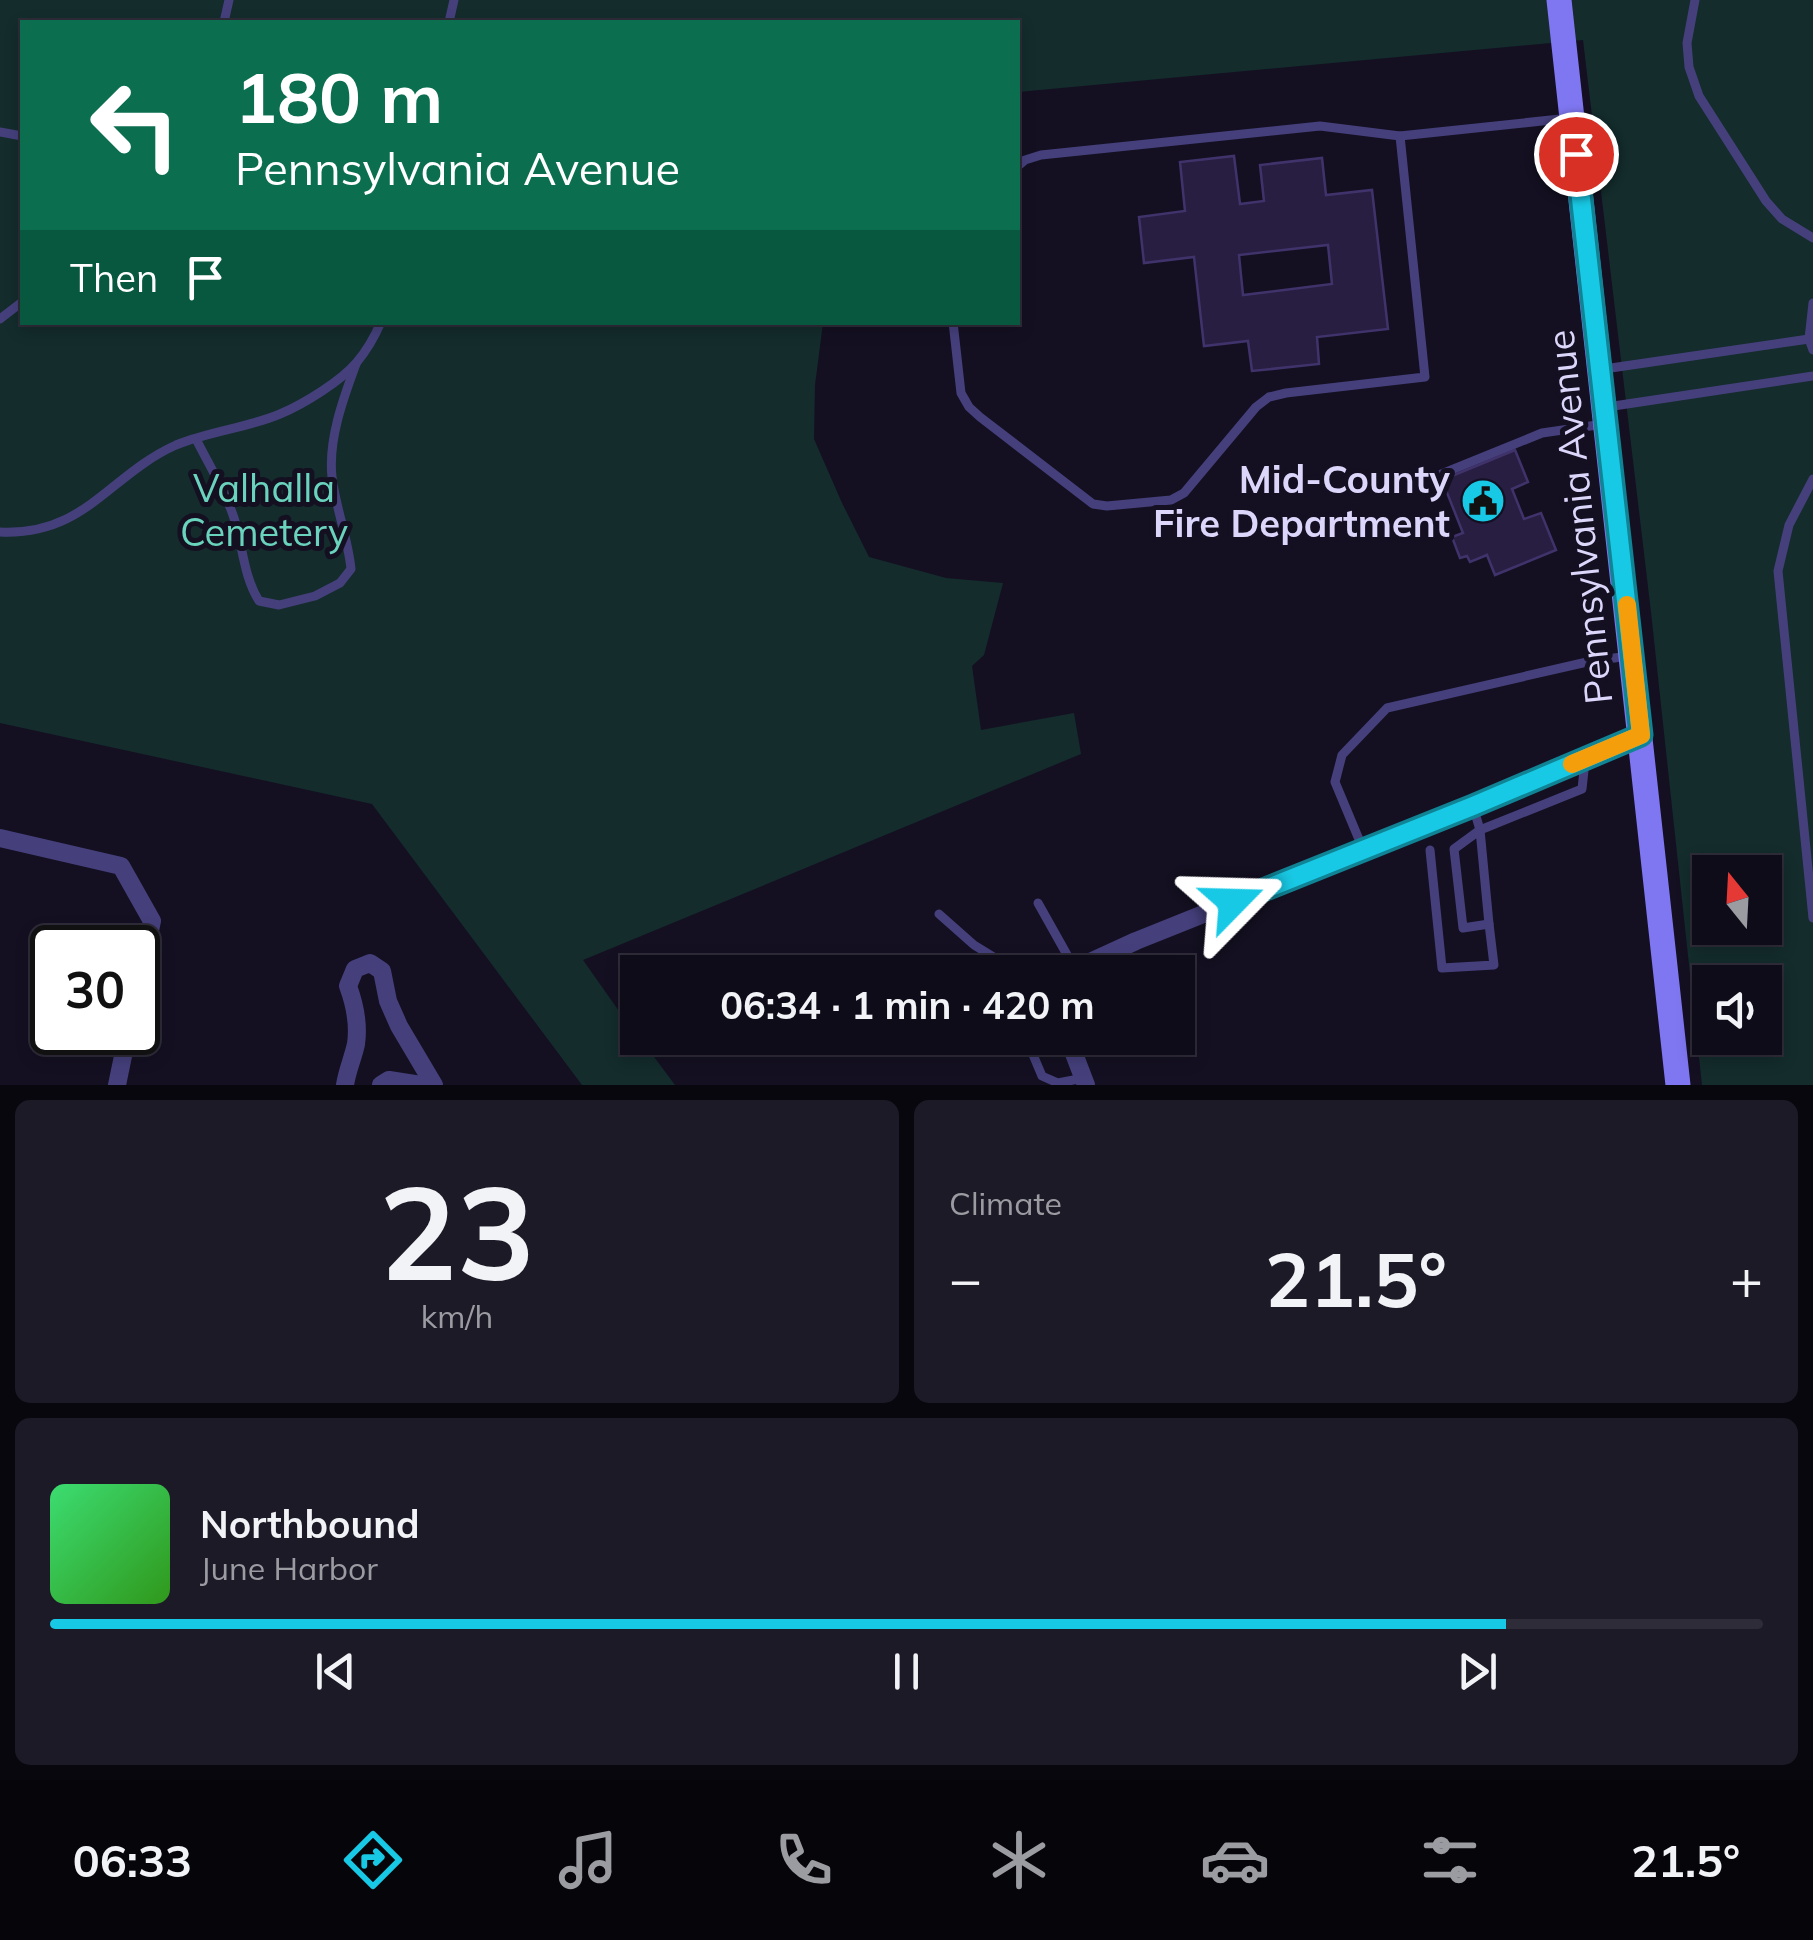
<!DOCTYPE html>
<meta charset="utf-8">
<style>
body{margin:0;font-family:Mulish,sans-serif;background:#1d1a27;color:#f1f3f6;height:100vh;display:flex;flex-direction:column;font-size:38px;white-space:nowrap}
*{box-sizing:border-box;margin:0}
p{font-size:32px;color:#9b9ba2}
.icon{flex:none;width:55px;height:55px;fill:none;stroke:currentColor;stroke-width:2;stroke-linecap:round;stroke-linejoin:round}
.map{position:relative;height:1085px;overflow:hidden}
.side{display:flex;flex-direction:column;gap:15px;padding:15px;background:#08070e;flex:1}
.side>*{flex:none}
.hud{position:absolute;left:20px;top:20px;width:1000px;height:305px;border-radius:0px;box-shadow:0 5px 15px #0003,0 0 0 2px #2f2c39;background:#0b6e4f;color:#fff;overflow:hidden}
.needle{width:65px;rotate:342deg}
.fabs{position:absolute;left:1692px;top:855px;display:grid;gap:20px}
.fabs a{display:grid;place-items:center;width:90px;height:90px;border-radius:0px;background:#0f0c1a;box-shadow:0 5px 15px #0003,0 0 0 2px #2f2c39;font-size:50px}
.speed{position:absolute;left:30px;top:925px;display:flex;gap:20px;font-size:50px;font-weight:700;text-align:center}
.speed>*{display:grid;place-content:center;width:130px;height:130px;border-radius:50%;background:#0f0c1a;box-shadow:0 5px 15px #0003,0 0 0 2px #2f2c39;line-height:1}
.speed .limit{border:5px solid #111;border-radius:15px;background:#fff;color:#111}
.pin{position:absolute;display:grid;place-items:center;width:85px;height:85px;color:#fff;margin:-42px;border:5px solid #fff;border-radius:50%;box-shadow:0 2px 10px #0007}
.me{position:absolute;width:110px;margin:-55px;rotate:68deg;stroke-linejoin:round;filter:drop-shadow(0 0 8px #0008)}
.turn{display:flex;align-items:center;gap:35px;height:210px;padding:0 50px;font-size:45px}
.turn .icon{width:130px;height:130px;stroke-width:2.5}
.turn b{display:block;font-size:70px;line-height:85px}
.then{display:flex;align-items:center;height:95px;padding:0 50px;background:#0003;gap:20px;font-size:38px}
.big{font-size:75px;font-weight:700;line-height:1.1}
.side .tile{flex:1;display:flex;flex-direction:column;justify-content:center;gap:15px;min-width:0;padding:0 35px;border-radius:15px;background:#1d1a27}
.side .dial{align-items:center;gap:0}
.dial b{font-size:130px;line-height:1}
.song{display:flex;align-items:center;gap:30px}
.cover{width:120px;height:120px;border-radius:15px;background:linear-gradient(135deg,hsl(140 70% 55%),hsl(110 70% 35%))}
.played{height:10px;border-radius:5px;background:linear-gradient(90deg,#18c9e5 85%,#2f2c39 85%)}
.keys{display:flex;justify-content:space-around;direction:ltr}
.heat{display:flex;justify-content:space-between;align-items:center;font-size:55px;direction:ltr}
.side .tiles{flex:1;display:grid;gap:15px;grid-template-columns:1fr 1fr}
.tile:last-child{grid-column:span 2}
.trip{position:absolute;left:620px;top:955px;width:575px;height:100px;border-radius:0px;background:#0f0c1a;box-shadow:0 5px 15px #0003,0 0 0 2px #2f2c39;font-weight:700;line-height:100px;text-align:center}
.tab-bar{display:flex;height:160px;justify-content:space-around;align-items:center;background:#06050a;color:#9b9ba2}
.tab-bar .icon{width:70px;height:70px}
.tab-bar .current{color:#18c9e5}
.tab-bar b{font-size:45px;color:#f1f3f6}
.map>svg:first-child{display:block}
.green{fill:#142c2c;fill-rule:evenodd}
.building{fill:#271e41;stroke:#40336b;stroke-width:2.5;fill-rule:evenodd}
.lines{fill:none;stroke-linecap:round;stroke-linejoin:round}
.lane{stroke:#45407c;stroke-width:9}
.street{stroke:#45407c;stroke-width:18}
.secondary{stroke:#7f77f1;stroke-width:25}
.route-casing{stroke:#108395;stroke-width:25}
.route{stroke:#18c9e5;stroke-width:18}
.slow{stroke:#f59e0b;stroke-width:18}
.labels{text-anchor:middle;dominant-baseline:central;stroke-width:10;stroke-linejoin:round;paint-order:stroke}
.poi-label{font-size:38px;font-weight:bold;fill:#dcd6fb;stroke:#141022;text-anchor:end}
.park-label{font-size:38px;fill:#6ad3bd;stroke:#141022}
.street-label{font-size:38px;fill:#dcd6fb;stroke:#141022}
</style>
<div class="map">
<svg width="1813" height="1085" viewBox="0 0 1813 1085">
<rect width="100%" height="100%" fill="#141022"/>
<path class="green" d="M0,0H1813V1085H1702L1651,612L1583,40L1018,92V22H22V322L823,323L815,385L814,439L842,503L869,557L946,578L1003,583L984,655L972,666L981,730L1074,713L1081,754L583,960L638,1038H640L675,1085H582L372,804L0,723ZM1710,872H1765V928H1710ZM1710,982H1765V1038H1710Z"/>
<g class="building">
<path d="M1234,156L1240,204L1264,201L1260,165L1322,158L1326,195L1372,190L1388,329L1317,337L1319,364L1252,371L1248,341L1204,346L1194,257L1144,263L1139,217L1185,211L1180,162ZM1328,245L1332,284L1243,295L1239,255Z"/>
<path d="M1515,450L1528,482L1512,489L1524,519L1541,513L1556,550L1495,575L1487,555L1470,562L1467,556L1460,558L1452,537L1463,533L1442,480Z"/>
</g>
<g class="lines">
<g class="lane">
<path d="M1695,0L1687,43L1689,67L1699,96L1766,201L1782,219L1813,238"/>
<path d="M224,22L229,0"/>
<path d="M449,22L454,0"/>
<path d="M0,132L22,136"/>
<path d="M1018,166L1025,160L1041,155L1320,126L1400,136L1570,118"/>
<path d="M1813,303L1809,339L1813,350"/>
<path d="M0,319L22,302"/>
<path d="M953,322L961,393L969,407L980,417L1093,504L1107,506L1171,500L1184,493L1256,407L1269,397L1286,393L1425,377L1400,136"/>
<path d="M1604,369L1809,339"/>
<path d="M1607,407L1813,376"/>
<path d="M196,439C209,465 225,490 234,518C243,546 243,575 259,601L279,605L315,596L340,583L351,569C348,538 336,509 332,477C328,440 343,399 356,364"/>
<path d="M1813,479L1789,525L1778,571L1813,918"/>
<path d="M1397,492L1542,433L1604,424"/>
<path d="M0,532C85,536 109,475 176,445C210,431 247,428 280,414C304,404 341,381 357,362C367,350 375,336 381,322"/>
<path d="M1473,806L1480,830L1489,924L1463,928L1454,849L1480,830L1582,789L1585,761"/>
<path d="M1363,849L1335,782L1342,755L1387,708L1587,662L1628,656"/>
<path d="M1430,850L1442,968L1494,965L1489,924"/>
<path d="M1038,903L1075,969"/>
<path d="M939,914L974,945L1018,972"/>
<path d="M1026,1038L1042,1076L1058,1083L1084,1078"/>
</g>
<g class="street">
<path d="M0,838L121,866L152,921L138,988"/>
<path d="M1073,972L1075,969L1136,941L1473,806L1641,735"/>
<path d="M1068,1038L1086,1085"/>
<path d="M117,1085L128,1032"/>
<path d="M345,1085C347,1071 353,1058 356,1044C359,1023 355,1005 348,986L355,969L370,963L382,971L388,1001L399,1026L434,1085"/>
<path d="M381,1085L389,1080L421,1085"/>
</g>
<path class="secondary" d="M1559,0L1678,1085"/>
</g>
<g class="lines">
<defs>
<path id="route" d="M1233,902L1473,806L1641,735L1576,154"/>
</defs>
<use href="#route" class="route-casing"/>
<use href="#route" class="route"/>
<path class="slow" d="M1572,764L1641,735L1627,605"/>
</g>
<defs>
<symbol id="civic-disc" viewBox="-11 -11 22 22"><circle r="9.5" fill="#18c9e5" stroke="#141022"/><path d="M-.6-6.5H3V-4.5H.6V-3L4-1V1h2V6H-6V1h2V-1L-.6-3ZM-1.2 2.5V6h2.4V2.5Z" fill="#111"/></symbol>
</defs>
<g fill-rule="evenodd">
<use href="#civic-disc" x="1458" y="476" width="50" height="50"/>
</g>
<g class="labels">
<g class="poi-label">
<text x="1450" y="479">Mid-County<tspan x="1450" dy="44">Fire Department</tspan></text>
</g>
<g class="park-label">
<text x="264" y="488">Valhalla<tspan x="264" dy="44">Cemetery</tspan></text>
</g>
<g class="street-label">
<text transform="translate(1579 517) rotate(-96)">Pennsylvania Avenue</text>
</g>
</g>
</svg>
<div class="fabs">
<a><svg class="needle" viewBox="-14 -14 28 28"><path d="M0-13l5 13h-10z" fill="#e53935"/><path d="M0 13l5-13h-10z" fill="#9b9ba2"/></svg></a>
<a><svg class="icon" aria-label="sound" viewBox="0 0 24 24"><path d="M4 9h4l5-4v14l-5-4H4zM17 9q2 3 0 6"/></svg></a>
</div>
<div class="speed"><div class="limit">30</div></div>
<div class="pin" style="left:1576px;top:154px;background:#d93025"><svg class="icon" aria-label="arrive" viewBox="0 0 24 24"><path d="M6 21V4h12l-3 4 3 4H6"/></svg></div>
<svg class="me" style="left:1233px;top:902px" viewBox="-20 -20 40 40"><path d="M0-17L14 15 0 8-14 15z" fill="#18c9e5" stroke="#fff" stroke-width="4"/></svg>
<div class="trip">06:34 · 1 min · 420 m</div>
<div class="hud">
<div class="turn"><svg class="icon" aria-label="left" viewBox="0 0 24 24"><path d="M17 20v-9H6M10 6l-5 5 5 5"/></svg><div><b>180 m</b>Pennsylvania Avenue</div></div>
<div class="then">Then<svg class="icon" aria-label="arrive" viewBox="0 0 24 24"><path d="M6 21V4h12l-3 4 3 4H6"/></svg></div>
</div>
</div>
<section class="side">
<div class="tiles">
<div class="tile dial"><b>23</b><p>km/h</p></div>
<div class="tile"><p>Climate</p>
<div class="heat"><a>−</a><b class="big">21.5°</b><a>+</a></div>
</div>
<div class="tile">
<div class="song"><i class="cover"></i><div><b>Northbound</b><p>June Harbor</p></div></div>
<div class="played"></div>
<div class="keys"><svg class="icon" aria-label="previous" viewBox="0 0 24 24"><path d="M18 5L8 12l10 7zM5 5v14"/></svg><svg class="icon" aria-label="pause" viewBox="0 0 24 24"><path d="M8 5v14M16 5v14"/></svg><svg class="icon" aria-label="next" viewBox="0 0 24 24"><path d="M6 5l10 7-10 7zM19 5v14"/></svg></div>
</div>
</div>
</section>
<nav class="tab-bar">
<b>06:33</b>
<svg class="icon current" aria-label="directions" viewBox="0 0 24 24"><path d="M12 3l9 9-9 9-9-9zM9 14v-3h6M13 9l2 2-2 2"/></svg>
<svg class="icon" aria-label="music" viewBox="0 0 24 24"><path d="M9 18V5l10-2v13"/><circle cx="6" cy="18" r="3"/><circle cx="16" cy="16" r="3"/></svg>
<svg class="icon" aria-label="phone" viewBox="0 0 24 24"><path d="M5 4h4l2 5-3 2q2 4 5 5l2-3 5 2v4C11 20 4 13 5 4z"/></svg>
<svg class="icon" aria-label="climate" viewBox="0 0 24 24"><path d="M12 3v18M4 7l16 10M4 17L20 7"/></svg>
<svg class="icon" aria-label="car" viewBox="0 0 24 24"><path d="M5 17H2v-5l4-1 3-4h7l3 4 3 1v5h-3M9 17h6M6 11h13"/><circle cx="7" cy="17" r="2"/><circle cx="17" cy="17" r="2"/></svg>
<svg class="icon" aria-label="filters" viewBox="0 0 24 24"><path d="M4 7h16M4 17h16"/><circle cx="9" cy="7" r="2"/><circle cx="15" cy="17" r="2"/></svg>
<b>21.5°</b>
</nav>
